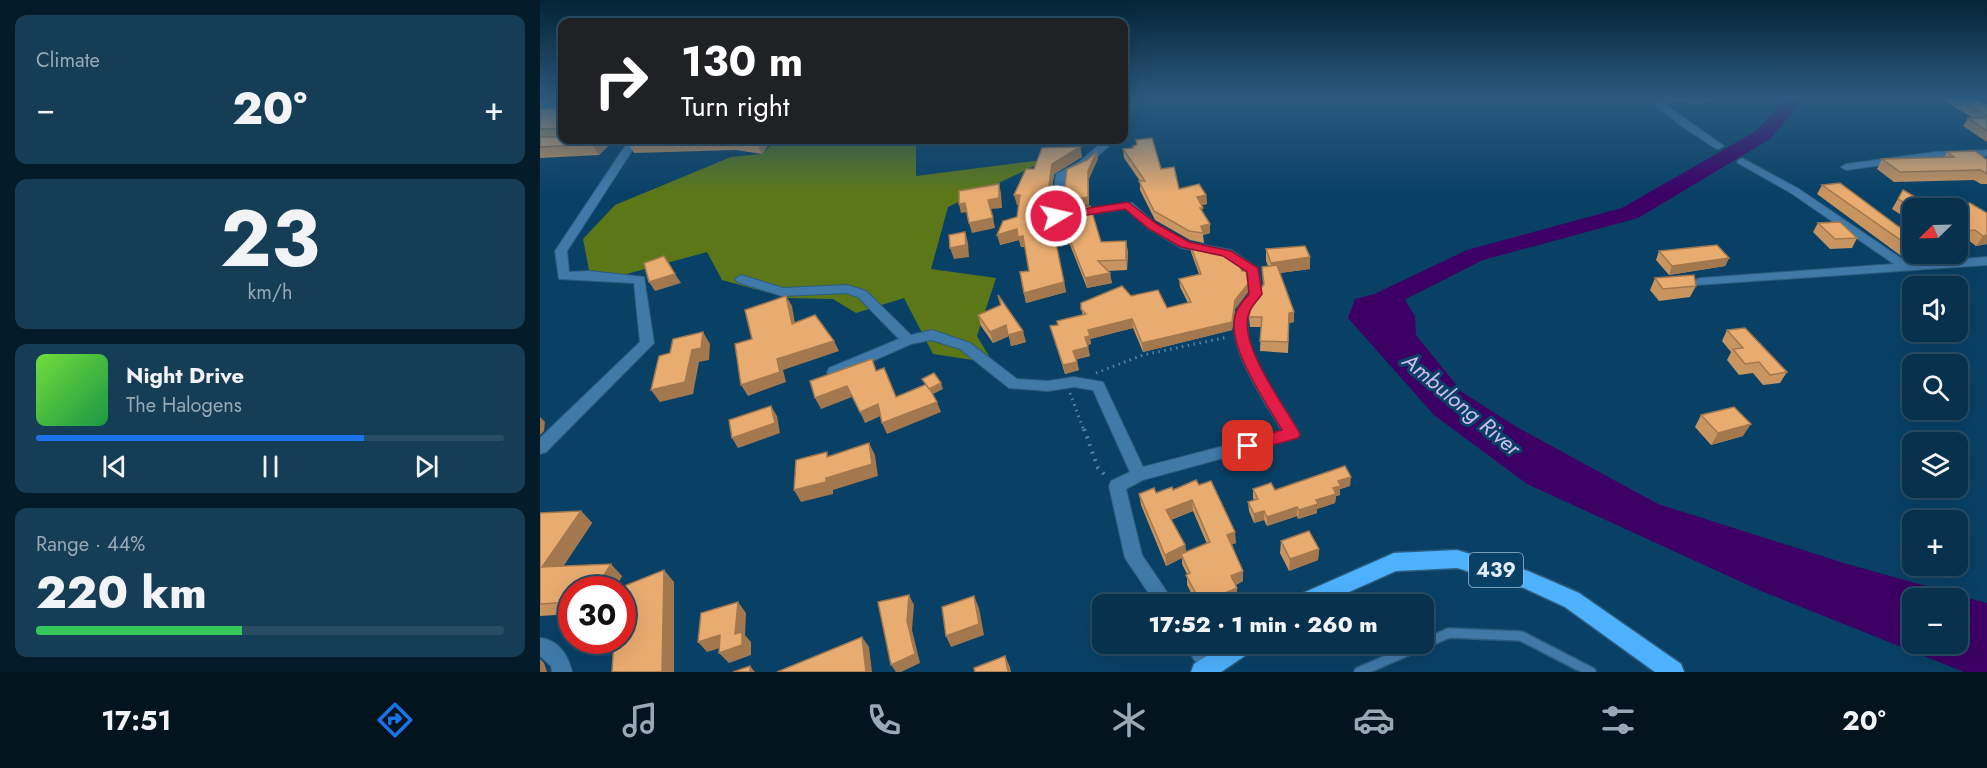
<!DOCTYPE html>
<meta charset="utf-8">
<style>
body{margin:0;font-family:Jost,sans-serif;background:#153d56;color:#f1f3f6;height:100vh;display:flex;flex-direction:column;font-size:22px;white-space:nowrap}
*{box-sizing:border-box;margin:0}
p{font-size:20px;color:#98a9b5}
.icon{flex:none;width:33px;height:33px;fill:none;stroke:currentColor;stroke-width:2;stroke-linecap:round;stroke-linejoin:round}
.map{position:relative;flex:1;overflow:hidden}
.details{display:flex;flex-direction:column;gap:15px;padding:15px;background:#041b2a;width:540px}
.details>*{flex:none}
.banner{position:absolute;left:18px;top:18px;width:570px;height:126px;border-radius:12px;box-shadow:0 6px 24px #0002,0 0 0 2px #284c64;background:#202124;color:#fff;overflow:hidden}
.needle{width:39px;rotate:247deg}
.fabs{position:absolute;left:1362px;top:198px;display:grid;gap:12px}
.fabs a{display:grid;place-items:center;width:66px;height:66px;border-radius:12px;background:#07314c;box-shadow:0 6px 24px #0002,0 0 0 2px #284c64;font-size:30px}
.speed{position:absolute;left:18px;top:576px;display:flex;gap:12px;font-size:30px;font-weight:700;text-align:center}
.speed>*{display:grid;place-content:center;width:78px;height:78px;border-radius:50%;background:#07314c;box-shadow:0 6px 24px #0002,0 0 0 2px #284c64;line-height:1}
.speed .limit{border:9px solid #d22;background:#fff;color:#111}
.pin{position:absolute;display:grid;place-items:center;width:51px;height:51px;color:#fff;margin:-26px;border-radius:12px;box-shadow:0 3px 9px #0006}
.me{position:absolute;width:66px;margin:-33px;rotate:81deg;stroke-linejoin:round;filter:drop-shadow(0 0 4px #0008)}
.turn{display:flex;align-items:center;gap:21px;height:126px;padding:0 24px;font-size:27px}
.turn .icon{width:78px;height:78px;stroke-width:2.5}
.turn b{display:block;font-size:42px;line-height:51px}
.big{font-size:45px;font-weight:800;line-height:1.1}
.details .card{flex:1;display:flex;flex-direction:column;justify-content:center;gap:9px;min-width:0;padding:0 21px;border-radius:12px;background:#153d56}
.details .dial{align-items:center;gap:0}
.dial b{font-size:78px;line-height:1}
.song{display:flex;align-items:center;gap:18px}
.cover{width:72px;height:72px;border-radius:9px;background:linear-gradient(135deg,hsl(100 70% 55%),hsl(140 70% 35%))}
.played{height:6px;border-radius:3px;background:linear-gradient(90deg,#1a73e8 70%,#284c64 70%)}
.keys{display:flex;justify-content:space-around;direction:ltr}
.heat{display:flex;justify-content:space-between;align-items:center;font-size:33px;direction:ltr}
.charge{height:9px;border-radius:4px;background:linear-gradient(90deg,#34c759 44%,#284c64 0)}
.trip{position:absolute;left:552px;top:594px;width:342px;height:60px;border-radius:12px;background:#07314c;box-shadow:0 6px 24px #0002,0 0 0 2px #284c64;font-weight:800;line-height:60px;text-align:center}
.tab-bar{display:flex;height:96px;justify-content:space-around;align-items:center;background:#03141e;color:#98a9b5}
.tab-bar .icon{width:42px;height:42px}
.tab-bar .selected{color:#1a73e8}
.tab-bar b{font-size:27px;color:#f1f3f6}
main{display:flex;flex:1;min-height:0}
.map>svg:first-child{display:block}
.forest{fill:#5c7717}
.water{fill:#3d0065;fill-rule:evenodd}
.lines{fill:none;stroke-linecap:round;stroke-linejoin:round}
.river{fill:#3d0065;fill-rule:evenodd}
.lane-casing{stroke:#2c5d7e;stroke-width:12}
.street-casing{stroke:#2c5d7e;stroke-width:2}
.primary-casing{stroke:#2c5d7e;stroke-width:3}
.path-far1{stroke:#5a829e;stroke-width:3;stroke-dasharray:1.5 4.5;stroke-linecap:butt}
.path{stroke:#5a829e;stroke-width:4;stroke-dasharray:2 6;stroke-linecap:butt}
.lane{stroke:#3f7aa9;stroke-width:9}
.street{fill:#3f7aa9;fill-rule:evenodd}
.primary{fill:#4db1fd;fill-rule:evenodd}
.wall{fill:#c89460;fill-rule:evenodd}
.shaded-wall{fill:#a3784e}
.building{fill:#e9ac70;stroke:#a3784e;stroke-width:1.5}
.route{fill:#e11d48;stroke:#92132f;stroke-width:1.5}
.labels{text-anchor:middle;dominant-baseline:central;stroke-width:6;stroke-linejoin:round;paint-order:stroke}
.shield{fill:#094166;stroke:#a0bace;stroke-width:1.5}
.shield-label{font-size:20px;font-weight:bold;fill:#e1eefa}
.water-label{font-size:22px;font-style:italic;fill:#d2bcee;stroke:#094166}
</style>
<main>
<section class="details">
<div class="card"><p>Climate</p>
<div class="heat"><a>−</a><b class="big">20°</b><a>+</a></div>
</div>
<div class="card dial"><b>23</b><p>km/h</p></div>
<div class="card">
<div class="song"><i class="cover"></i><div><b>Night Drive</b><p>The Halogens</p></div></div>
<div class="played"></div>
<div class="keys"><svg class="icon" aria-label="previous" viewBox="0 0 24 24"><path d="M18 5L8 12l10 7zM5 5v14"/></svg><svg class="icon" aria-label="pause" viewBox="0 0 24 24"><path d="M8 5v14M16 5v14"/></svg><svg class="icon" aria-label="next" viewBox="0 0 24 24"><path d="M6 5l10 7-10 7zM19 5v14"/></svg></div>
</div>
<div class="card"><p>Range · 44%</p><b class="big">220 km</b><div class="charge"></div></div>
</section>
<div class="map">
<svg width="1447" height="672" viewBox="0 0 1447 672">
<rect width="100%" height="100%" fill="#094166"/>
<path class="forest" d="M236,140H376V176L509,159L408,207L391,269L456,278L437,336L453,363L393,354L364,298L316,313L293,299L248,298L182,280L167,252L83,275L49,270L43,239L75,205L191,157L222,154Z"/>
<path class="water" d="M862,287L870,288L865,300L875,316L876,335L922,392L975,426L1118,504L1307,564L1447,603V672H1424L1221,591L987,484L894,415L808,318L815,299ZM1418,598V644H1372V598Z"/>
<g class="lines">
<path class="river" d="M1241,99H1259L1258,106L1230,139L1098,218L943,260L846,309L837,311L828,309L824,303L828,297L927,250L1082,208L1216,131L1240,105Z"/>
<defs>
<path id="lane" d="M819,672L909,633L981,636L1051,672"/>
<g id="street">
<path d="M17,99H22V103L7,115H1V111Z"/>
<path d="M1108,99H1117L1184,146L1179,149L1175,148L1140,125Z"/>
<path d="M44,140H86L81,143L48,144L45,143Z"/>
<path d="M89,140H99L27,251L29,272L48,271L104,277L114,343L6,452L0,454V438L100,342L94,283L19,279L15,251Z"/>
<path d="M560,140H570V145L547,166L526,176L522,212L592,203L617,225L649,242L691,250L718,268L722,294C718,300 711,306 709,313C698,348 743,404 760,434L757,438L603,480L586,489L602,555L635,604H616L585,558L569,486L571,481L590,472L553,390L534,387L508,391L469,388L420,349L391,340L371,344L299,376H289L287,372L289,368L359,339L318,297L306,293L242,296L197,282L195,279L201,275L243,288L307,285L326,291L371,335L392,330L430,343L477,379L508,381L534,377L563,382L603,467L742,431C726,403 684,345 696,312C698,305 705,299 710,293L708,273L683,256L641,248L609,229L586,209L516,219L510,216L516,174L539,162L560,144Z"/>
<path d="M1447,150V156L1395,158L1306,170L1301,167L1306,164L1395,152Z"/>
<path d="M1202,158L1259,189L1368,263L1447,257V265L1157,285L1155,282L1157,279L1161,278L1354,264L1251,193L1198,163L1197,161Z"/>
<path d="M0,638C18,639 29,656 32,672H12L11,666L0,656Z"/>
<path d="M644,644H665L680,667L678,672H662Z"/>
</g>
<g id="primary">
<path d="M917,550L988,571L1039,593L1141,664L1144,672H1115L1025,607L984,588L917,568L856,571L782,604H751L754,597L854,553Z"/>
<path d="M686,644H715L712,651L681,672H651L654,664Z"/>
</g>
</defs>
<use href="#lane" class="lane-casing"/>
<use href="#street" class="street-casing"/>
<use href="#primary" class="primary-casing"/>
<g class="path-far1">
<path d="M556,373L603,355L688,337"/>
<path d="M530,393L544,431"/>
</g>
<path class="path" d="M544,429L558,468L567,477"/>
<use href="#lane" class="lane"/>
<use href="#street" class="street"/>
<use href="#primary" class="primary"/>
</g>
<g class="wall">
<path d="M14,99H22V140H64L68,146L59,155L0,158V109L17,108L18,105Z"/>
<path d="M1120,99H1173L1154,105L1145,100L1127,103Z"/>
<path d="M1401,99H1436L1447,105V142L1423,126L1428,118H1433Z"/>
<path d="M91,140H232L222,154L196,150L94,153L88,143Z"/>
<path d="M596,140L639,189L666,195L667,204L661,205L663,213L670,224V233L663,235L664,243L650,240L615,220L600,190V181L584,158L583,149L593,148L596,145Z"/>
<path d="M540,147L542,157L514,174L509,208L514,211L550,206L561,242L588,251L587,270L568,271L572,283L547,288L521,222L512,225L526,292L486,303L484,293L489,271L485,247H481L479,240L460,245L477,217L479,205H477L494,169Z"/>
<path d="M1407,152L1447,160V184H1441L1434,180L1354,182L1337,169L1342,159L1404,157Z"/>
<path d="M1282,185L1359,227L1372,226V254H1387L1383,259L1368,261L1277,194Z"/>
<path d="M1363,190L1394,208L1430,203L1447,213V244L1436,246L1428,240L1418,241V208H1372V222L1352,209Z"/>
<path d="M1278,223L1317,238L1312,248L1290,249L1273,232Z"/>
<path d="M650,244L708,284V292L695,309L692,330L603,352L593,328L550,339L551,344L547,345L550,356L536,359L539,370L525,374L510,326L517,325L543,315L541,309L591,296L627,308L648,303L640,287L639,279L659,274L651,252Z"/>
<path d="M726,249L770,257V269L740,273L754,322L749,323L748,353L720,351L721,327H710L709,317L723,285L722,267L728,266L726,261Z"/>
<path d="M1119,251L1189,258L1185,266L1129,275L1116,260Z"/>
<path d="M1115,278L1156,286L1150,297L1119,301L1110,290Z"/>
<path d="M438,315L486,342L471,346L469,336L453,343L441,326Z"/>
<path d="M1187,330L1247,372L1240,383L1223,385L1213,373L1199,375L1187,360L1191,352L1182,341Z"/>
<path d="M1161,415L1203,436L1171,445L1155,427Z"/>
<path d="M656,480L696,543L692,544L703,581L696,585L697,588V598L683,604H657L647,585V574L642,564V558L626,566L601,505L599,494L616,493L633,490ZM653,511L667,544L646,552L645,545L631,520Z"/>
<path d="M810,486L800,489V495L796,496L795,503L777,509V513L758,519L757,516L727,526L724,520L714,523L709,511L708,502L714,500L713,498V489L735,490Z"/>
<path d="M41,511L52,523L23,566L82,576L74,590H32V614L0,616V513Z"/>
<path d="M741,541L779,549L778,560L749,571L740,553Z"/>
</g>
<g class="shaded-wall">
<path d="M0,99H14L0,109Z"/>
<path d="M1129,99H1145V100L1127,103Z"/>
<path d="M1156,99H1173L1154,105Z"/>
<path d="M57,140H64L68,146L59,155L52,144Z"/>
<path d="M220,140H232L222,154L217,144Z"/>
<path d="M540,147L542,157L514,174L508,217L506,207L512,164Z"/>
<path d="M557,151L558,159L549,179V205L525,209L523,201L548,171Z"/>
<path d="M459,184L461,193L462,208L450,209L448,200Z"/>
<path d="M474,195H480L482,205H477Z"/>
<path d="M666,195L667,204L658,206L657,197Z"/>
<path d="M425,203L427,212L421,213L419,204Z"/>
<path d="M519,212L521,222L512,225L510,214Z"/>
<path d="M453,218L455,228L432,233L429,223Z"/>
<path d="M670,224V233L663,235L661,226Z"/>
<path d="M477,229L483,236L486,246L481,247L479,240L460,245L457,235Z"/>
<path d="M425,232L428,243L429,257L414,259L410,248Z"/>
<path d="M1447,235V244L1436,246L1443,236Z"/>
<path d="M586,241L588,251L587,270L586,260Z"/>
<path d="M770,257V269L731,274V263Z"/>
<path d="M1189,258L1185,266L1129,275L1132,266Z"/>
<path d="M570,273L572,283L547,288L545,278Z"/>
<path d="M135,274L141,283L115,291L109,282Z"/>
<path d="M524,282L526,292L486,303L484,293Z"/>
<path d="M708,284V292L695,309L692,330L603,352L602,343Z"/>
<path d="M246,296L252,306L257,335L252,324Z"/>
<path d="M754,312V322L749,323L748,353L749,313Z"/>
<path d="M592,319L593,328L550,339L551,344L546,345L545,337L548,330Z"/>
<path d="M466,325L483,331L486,342L471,346L469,336L453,343L450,332Z"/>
<path d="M163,332L170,344L169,360L159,362L153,394L120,402L111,390L152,350Z"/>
<path d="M294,341L299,351L243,370L246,382L208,396L201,385L237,359Z"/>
<path d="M548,347L550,356L535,360L533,351Z"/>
<path d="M537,362L539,370L525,374L523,365Z"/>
<path d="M401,383L403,389L391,395L389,389Z"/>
<path d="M307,386L312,397L281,409L275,398Z"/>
<path d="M397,402L401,412L347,434L342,423Z"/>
<path d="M338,404L343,415L325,423L320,412Z"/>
<path d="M231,406L237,416L240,433L198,448L192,438Z"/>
<path d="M0,417L5,422L4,431L0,435Z"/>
<path d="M1211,424L1203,436L1171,445L1178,433Z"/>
<path d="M329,443L335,455L338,476L293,490V494L261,502L254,490L286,478Z"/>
<path d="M811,477L810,486L800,489V495L796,496L795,503L777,509V513L758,519L759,510L776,500L793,488L798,481Z"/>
<path d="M652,500L653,511L627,521L626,510Z"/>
<path d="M757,507V516L727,526V517Z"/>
<path d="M41,511L52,523L15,579L2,567Z"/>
<path d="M724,511V520L714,523V514Z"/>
<path d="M695,532L696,543L688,546L687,535Z"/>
<path d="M645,545L646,556L641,554L642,558L626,566L625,555Z"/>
<path d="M779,549L778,560L749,571L750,559Z"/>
<path d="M71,564L82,576L74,590H55Z"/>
<path d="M124,570L134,582V672H122Z"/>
<path d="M703,571V581L692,586L691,576Z"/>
<path d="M697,588V598L683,604H661V603Z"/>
<path d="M369,595L374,605L372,630L380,663L361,672H356L351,665L367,621Z"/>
<path d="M434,596L439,608L444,635L411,647L406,636Z"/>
<path d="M198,602L206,613L205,635L211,642V655L189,663L179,653L195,634Z"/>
<path d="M180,635L189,645L167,652L158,642Z"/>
<path d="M322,637L329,647L332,672H326Z"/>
<path d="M465,656L470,667L471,672H468Z"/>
<path d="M0,659L4,663L7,672H0Z"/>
<path d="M210,666L215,672H210Z"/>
</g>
<g class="building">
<path d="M15,99H22V128L0,129V109L17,108L18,100Z"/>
<path d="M1418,99H1436L1447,105V116Z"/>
<path d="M1428,118H1447V131Z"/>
<path d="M0,137H22V140H57L52,144L0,147Z"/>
<path d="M612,138L621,169L634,167L639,189L659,184L666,195L657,197L663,208H660L670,224L661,226L663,233L649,231L614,211L599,181H605L583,149L593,148V146L597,145L596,140Z"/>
<path d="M91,140H185L88,143Z"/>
<path d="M192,140H220L217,144Z"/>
<path d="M540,147L512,164L506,207L514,211L550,206L561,242L586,241V260L558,261L570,273L545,278L519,212L510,214L524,282L484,293L480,272L489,271L483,236L478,237L477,229L457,235L463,221L477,217L480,195H474L486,169H494L502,148Z"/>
<path d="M557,151L548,171V197L523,201L527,169L547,160Z"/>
<path d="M1435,151L1447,160V174L1441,170L1360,172L1342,159L1414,157L1407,152Z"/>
<path d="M1300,183L1359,227L1372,226V248L1282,185Z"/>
<path d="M459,184V198L448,200L453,218L429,223L425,203L419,204V191Z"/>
<path d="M1363,190L1394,208L1430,203L1447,213V235L1443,236L1435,230L1418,232V208H1373L1358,199Z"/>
<path d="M1300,222L1317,238L1295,239L1278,223Z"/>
<path d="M425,232L426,245L410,248L409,235Z"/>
<path d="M650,244L682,250L698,261L702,271H706L708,284L695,300L692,322L602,343L592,319L548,330L550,336L545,337L548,347L533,351L537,362L523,365L510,326L518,325L517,321L546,314L541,309V303L582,286L591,296L618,290L627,308L651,302L639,279L661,274Z"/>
<path d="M1177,245L1189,258L1132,266L1119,251Z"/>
<path d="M765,246L770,257L731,263L726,249Z"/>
<path d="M124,256L135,274L109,282L104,263Z"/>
<path d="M737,265L754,312L749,313L748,342L720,341L722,317H709L712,301L724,284L722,267Z"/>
<path d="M1154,275L1156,286L1123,289L1115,278Z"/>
<path d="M458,295L483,331L468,335L466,325L450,332L438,315L461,305Z"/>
<path d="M246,296L252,324L275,315L294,341L237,359L240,372L201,385L195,344L212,339L205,310Z"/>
<path d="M1205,328L1247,372L1230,375L1219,362L1205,364L1193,349L1203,348L1187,330Z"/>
<path d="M163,332L161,348L152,350L145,382L111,390L119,356L130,353L133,339Z"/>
<path d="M332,359L336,371L344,368L356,397L387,384L397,402L342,423L338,404L320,412L307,386L275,398L270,381Z"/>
<path d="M394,373L401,383L389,389L382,379Z"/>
<path d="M231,406L235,423L192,438L189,420Z"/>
<path d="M1194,407L1211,424L1178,433L1161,415Z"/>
<path d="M329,443L332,464L286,478V482L254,490L256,460L287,452V457Z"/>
<path d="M805,466L811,477L798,481L801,486L793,488L796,494L776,500L778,504L759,510L757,507L727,517L724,511L714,514L708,502L718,499L713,489L731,483L735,490Z"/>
<path d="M656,480L659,485L671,481L695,532L687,535L703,571L691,576L697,588L661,603L646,575L650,573L641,554L670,542L652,500L626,510L645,545L625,555L599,494L614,488L616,493L632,487L633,490Z"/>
<path d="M41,511L2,567L71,564L55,590H32V602L0,604V513Z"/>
<path d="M769,531L779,549L750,559L741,541Z"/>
<path d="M124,570L122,672H72L74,640H82V590H78L79,588Z"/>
<path d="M369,595L367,621L375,654L351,665L338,602Z"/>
<path d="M434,596L439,624L406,636L402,607Z"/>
<path d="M198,602L195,634L202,632V645L179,653L180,635L158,642L161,613Z"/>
<path d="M322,637L326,672H237Z"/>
<path d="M465,656L468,672H435L434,668Z"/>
<path d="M210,666V672H193Z"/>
</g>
<linearGradient id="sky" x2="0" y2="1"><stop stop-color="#052438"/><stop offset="0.51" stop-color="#2c5a7f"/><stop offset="1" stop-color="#2c5a7f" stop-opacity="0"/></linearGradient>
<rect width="1447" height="193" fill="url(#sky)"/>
<path class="route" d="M588,202L617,224L649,242L691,251L718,268L722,294C718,300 711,306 709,313C697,344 745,406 760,434L758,438L708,452L701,446L703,441L742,430C727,404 684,343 696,313C698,306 705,299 709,294L707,272L683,256L641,247L609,229L585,209L516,220L510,216L516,213Z"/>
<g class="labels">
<rect class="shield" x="929" y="553" width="54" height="34" rx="4.5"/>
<g class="shield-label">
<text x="956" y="570">439</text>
</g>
<g class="water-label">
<text transform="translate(922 404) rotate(40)">Ambulong River</text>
</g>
</g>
</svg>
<div class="fabs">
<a><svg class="needle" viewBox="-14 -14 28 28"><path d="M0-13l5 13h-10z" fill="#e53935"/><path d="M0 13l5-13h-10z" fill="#98a9b5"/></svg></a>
<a><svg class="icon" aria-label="sound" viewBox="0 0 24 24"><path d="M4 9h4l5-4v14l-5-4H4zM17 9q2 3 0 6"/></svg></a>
<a><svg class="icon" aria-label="search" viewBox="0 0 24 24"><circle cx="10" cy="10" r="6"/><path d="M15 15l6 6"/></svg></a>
<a><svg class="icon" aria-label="layers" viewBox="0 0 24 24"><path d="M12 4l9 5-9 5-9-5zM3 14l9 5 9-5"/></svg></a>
<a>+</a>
<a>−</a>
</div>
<div class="speed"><div class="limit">30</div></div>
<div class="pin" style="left:708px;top:446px;background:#d93025"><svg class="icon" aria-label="arrive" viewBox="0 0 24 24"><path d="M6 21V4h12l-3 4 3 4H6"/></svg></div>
<svg class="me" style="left:516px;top:216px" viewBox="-20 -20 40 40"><circle r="17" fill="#e11d48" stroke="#fff" stroke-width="3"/><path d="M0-11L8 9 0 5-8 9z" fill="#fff"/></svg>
<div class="trip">17:52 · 1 min · 260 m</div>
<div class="banner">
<div class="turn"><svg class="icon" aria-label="right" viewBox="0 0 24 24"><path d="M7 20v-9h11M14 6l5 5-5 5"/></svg><div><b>130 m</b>Turn right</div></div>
</div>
</div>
</main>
<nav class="tab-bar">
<b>17:51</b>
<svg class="icon selected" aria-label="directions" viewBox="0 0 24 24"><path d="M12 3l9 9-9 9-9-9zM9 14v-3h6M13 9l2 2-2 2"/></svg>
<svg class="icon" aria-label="music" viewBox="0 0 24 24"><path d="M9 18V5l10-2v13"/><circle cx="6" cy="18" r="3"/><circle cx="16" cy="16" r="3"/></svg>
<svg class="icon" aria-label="phone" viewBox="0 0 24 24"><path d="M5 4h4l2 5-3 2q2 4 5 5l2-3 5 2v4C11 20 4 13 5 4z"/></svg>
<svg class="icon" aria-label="climate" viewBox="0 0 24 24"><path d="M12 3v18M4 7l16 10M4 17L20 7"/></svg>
<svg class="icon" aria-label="car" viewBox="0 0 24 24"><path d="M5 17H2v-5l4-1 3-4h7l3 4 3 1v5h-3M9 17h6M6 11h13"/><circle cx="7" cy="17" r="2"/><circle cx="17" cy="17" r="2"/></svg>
<svg class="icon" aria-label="filters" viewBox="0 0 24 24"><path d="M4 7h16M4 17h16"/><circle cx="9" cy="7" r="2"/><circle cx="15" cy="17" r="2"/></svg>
<b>20°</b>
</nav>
